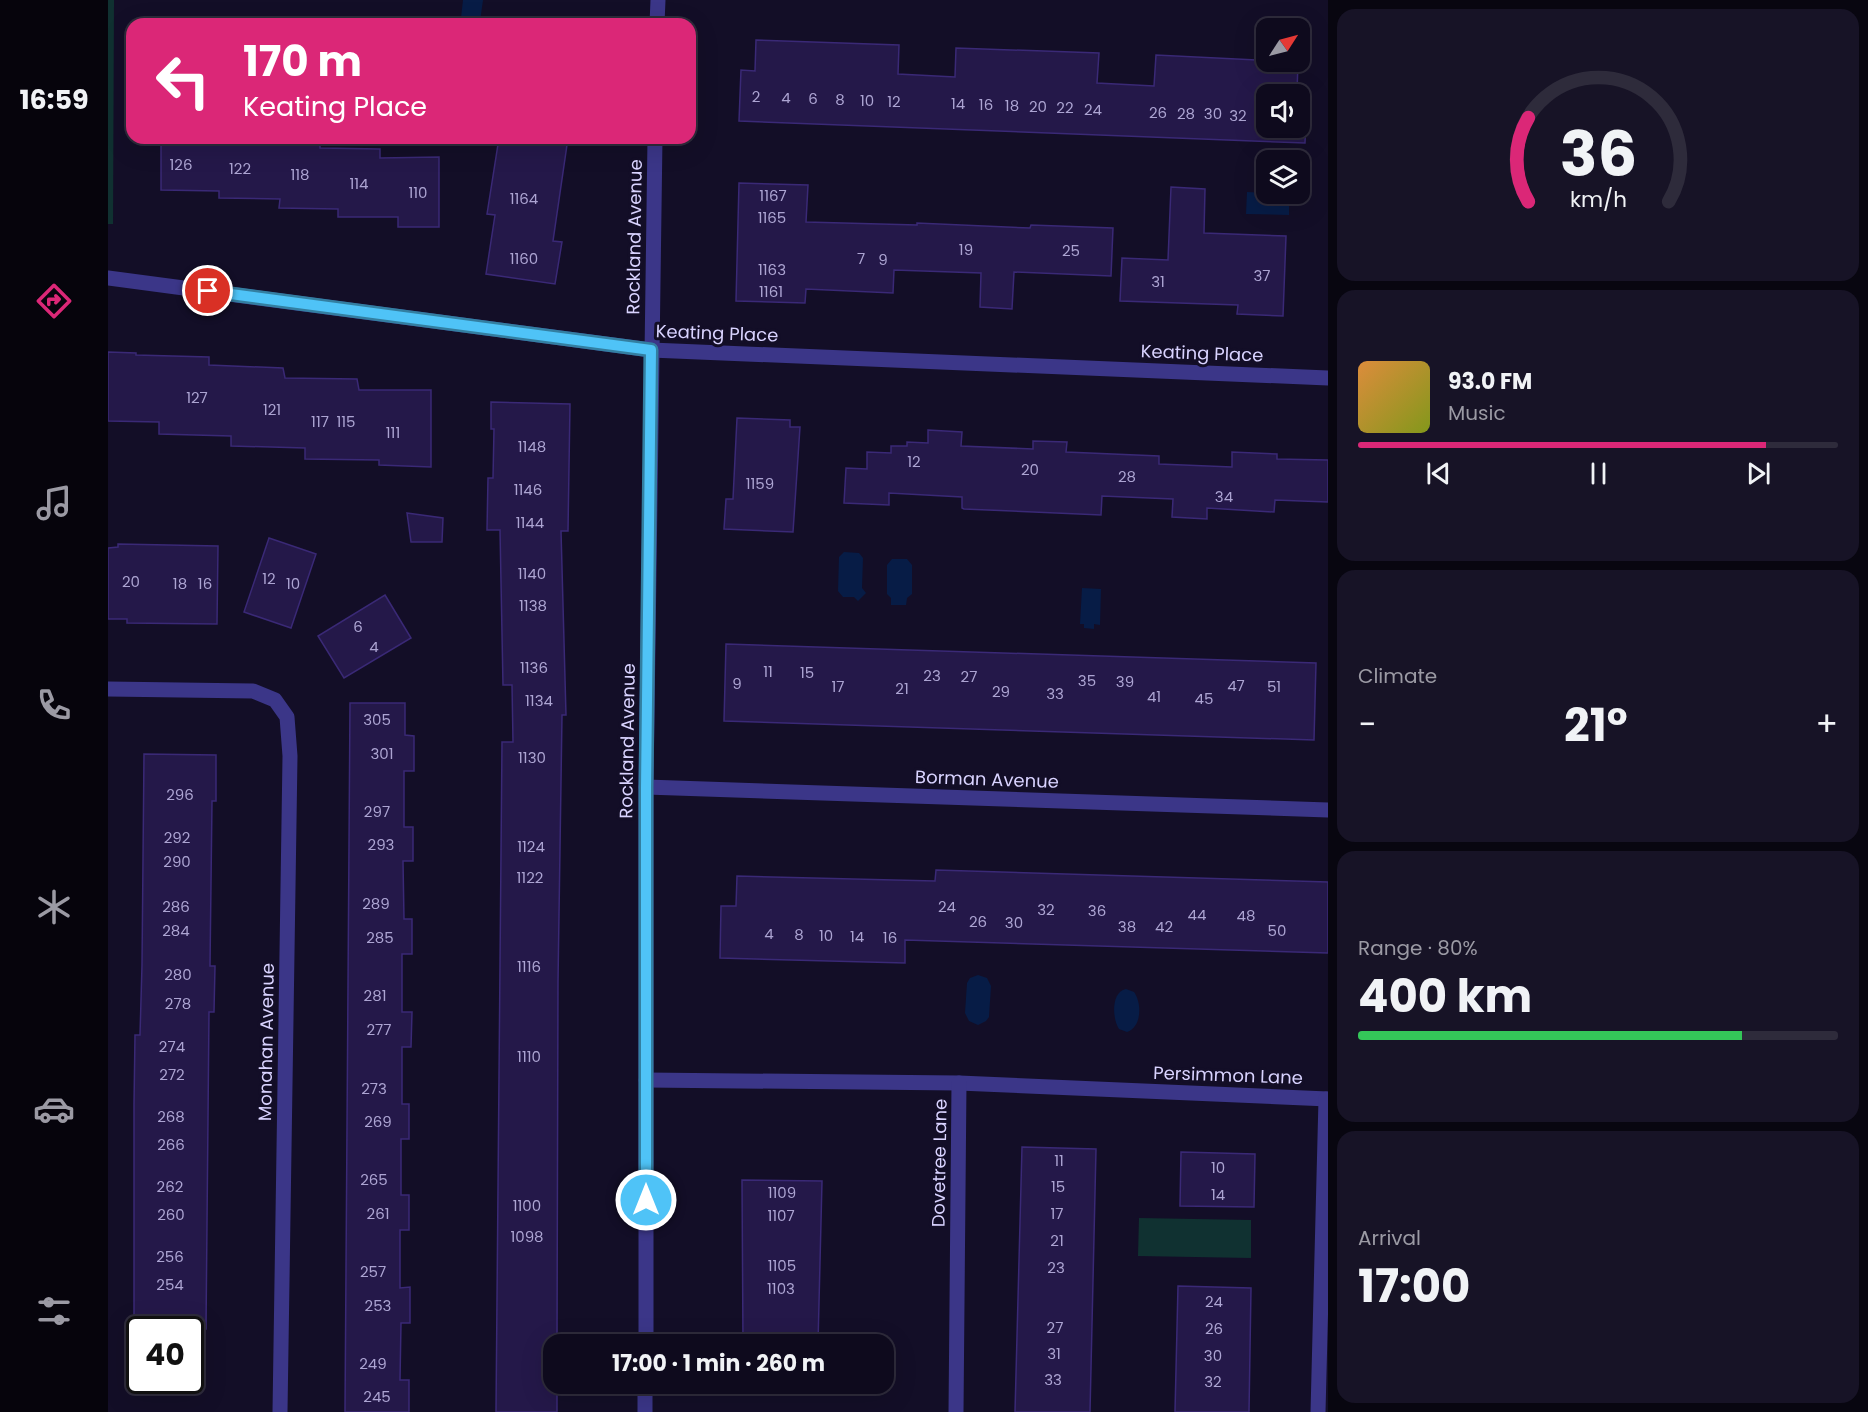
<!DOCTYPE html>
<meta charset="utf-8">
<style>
body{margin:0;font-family:Poppins,sans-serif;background:#171326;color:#f1f3f6;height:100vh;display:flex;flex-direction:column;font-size:22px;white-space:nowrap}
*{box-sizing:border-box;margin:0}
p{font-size:20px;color:#9b9aa4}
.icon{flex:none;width:33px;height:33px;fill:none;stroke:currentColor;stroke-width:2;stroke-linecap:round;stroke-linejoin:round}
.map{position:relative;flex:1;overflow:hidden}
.sheet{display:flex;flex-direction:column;gap:9px;padding:9px;background:#080610;width:540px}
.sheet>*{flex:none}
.top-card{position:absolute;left:18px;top:18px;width:570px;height:126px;border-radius:18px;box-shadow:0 6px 24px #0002,0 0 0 2px #2e2b3b;background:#db2777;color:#fff;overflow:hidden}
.needle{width:39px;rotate:54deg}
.buttons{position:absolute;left:1148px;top:18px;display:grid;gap:12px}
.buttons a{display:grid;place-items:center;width:54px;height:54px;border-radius:12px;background:#0e0a1d;box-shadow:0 6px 24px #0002,0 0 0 2px #2e2b3b;font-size:30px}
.speed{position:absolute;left:18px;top:1316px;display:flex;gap:12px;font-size:30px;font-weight:700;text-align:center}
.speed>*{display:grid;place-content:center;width:78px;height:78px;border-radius:50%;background:#0e0a1d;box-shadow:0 6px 24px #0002,0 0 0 2px #2e2b3b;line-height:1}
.speed .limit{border:3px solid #111;border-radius:9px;background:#fff;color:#111}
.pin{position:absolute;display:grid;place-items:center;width:51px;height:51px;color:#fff;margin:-26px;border:3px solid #fff;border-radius:50%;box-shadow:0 2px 6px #0007}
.me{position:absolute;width:66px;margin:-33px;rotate:0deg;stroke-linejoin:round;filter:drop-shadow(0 0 4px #0008)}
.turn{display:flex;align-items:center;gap:21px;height:126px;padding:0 18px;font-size:27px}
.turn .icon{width:78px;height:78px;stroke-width:2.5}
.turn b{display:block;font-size:42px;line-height:51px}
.big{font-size:45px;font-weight:700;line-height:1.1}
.sheet .widget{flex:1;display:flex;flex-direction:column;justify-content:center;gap:9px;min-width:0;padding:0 21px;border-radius:18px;background:#171326}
.sheet .dial{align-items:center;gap:0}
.dial svg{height:156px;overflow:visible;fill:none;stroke:#2e2b3b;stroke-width:7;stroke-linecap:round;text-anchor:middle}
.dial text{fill:#f1f3f6;stroke:none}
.song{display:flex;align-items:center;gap:18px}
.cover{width:72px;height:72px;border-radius:9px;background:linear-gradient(135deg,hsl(30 70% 55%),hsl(70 70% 35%))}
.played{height:6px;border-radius:3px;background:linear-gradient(90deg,#db2777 85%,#2e2b3b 85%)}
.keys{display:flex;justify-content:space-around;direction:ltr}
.heat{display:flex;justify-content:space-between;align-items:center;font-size:33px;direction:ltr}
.charge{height:9px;border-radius:4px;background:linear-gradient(90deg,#34c759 80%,#2e2b3b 0)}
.trip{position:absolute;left:435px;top:1334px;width:351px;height:60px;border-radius:18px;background:#0e0a1d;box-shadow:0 6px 24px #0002,0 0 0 2px #2e2b3b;font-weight:700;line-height:60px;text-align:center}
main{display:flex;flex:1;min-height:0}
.tab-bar{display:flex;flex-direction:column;width:108px;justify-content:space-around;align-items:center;background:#06040c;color:#9b9aa4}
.tab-bar .icon{width:42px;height:42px}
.tab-bar .current{color:#db2777}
.tab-bar b{font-size:27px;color:#f1f3f6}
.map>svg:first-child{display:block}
.green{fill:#103131}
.water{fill:#071c46}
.building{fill:#241849;stroke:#3a2976;stroke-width:1.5;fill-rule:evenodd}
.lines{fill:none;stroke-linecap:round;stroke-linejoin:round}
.minor{stroke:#3b3688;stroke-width:15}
.route-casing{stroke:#337fa1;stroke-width:15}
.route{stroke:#4fc3f7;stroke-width:10}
.labels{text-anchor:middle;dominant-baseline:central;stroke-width:6;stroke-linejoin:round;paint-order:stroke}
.number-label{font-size:15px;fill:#aca4d2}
.street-label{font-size:18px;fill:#d9d3ff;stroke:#130e27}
</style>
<main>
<nav class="tab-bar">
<b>16:59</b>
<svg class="icon current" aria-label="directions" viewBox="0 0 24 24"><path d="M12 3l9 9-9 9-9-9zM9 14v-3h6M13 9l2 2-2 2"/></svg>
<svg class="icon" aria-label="music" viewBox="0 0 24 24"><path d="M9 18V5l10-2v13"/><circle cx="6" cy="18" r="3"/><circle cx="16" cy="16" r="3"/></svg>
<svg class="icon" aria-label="phone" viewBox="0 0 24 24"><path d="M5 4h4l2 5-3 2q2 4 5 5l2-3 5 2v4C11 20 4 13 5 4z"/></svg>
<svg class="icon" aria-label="climate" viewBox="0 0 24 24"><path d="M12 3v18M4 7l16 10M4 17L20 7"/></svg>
<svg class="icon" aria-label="car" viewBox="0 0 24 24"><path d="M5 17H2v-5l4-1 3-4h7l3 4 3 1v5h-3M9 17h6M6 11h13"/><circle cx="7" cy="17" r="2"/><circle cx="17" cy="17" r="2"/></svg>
<svg class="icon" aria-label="filters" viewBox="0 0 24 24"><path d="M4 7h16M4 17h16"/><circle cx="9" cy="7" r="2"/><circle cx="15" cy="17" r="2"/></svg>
</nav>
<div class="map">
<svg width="1220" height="1412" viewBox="0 0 1220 1412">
<rect width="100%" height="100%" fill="#130e27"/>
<g class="green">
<path d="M0,0H6L5,224H0Z"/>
<path d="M1031,1218L1143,1220V1258L1030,1256Z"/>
</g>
<g class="water">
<path d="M355,0H375L372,21H368L367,24H357L358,19L353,18Z"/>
<path d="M1139,192L1181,194V215L1138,214Z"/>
<path d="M736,552L751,553L755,558L754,588L758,593L750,601L746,597H735L730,591L731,557Z"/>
<path d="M784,559H799L804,565V594L799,598L798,605H783V598L779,594V565Z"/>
<path d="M974,588L993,589L992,625L986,624V629L976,628V624H972Z"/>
<path d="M870,975L879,978L883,986L881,1017L878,1021L870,1025L861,1021L857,1013L859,983L862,978Z"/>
<path d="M1018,989L1026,992C1034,1003 1034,1027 1019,1032L1011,1029C1004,1018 1003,992 1018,989Z"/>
</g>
<g class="building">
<path d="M648,40L791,45L790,74L847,77L848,48L991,53L989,83L1046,86L1048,55L1190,62L1189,92H1199L1197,143L631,121L633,70L647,71ZM1158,94H1191V128H1158Z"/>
<path d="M53,138L212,139V148L272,149V158L331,157V227H290V217H230V209L171,208L172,199L111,198V191L53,190Z"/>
<path d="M391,138H460L445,241L454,242L447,284L378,274L387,215L379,214Z"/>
<path d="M631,183L700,185L698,222L809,225V223L922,228L923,225L1005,228L1003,276L906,272L904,309L872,307L873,273L786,270L785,293L698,289L697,303L628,301Z"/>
<path d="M1063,187L1097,189L1096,233L1178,236L1175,316L1129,314L1130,305L1012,301L1014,258L1060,260Z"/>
<path d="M0,352L28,353V355L101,357V365L175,368L177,378L249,379L251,390H323V467L271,465V460L197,459V448L123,446V436L51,434V422L0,421Z"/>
<path d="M383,402L462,404L460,531H453L458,715H454L450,982L449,1344H446V1383H449V1412H388L394,742H405L404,685H395L392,530H379L380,478H385L386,429H383Z"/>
<path d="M629,418L682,420V427H692L685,532L616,529L618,499H625Z"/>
<path d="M820,430L854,432L853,446L925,449V441L959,442L958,452L1051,456V464L1124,467V452L1169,454V459L1220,460V502L1167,500L1166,512L1099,508V519L1064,517L1065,499L994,496L993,515L856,509L854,508V497L781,493V505L736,503L738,468L759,469V452L783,453V446H799V442L820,443Z"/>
<path d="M299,513L335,518L334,542H303Z"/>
<path d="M161,538L208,554L183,628L136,612Z"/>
<path d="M10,544L110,546L109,624L19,623V619H0V548L10,547Z"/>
<path d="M277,595L303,638L236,678L210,636Z"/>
<path d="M618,644L1208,663L1206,740L616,721Z"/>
<path d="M242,703H297V735L306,736V771H296V827H305V861H295L296,919H304V954H294V1012H304L303,1047H294V1104H301V1139H293V1195H301V1230H292V1288L302,1287V1323H293L292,1380H301V1412H237Z"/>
<path d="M36,754L108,755V801H104L102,966H107L106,1012H101L98,1329H26V1105L27,1035H32L34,965Z"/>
<path d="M828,870L1220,882V953L797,940V963L612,958L613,906H628L629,876L827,881Z"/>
<path d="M914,1147L988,1149L982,1412H907Z"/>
<path d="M1073,1152L1147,1154L1146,1207L1072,1206Z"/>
<path d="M634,1180L714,1181L710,1344H635Z"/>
<path d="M1070,1286L1143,1288L1141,1412H1067Z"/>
</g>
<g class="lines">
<g class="minor">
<path d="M549,24L550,0"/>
<path d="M0,278L543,350L1220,378"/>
<path d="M0,689L145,691L167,700L179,717L182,756L172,1412"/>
<path d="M538,787L1220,810"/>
<path d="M538,1080L851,1083L1220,1099"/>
<path d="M538,1344V787L547,138"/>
<path d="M537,1412V1383"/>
<path d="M848,1412L851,1083"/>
<path d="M1210,1412L1218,1099"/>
</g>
</g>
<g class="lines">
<defs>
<path id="route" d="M100,291L543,350L538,788V1200"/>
</defs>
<use href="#route" class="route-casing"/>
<use href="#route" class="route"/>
</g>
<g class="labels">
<g class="number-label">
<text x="648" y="96">2</text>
<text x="678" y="97">4</text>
<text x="705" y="98">6</text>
<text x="732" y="99">8</text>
<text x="759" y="100">10</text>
<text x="786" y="101">12</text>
<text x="850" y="103">14</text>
<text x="878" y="104">16</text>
<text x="904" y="105">18</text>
<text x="930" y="106">20</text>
<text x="957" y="107">22</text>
<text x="985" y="109">24</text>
<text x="1050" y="112">26</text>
<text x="1078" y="113">28</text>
<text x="1105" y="113">30</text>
<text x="1130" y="115">32</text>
<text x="73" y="164">126</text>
<text x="132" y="168">122</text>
<text x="192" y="174">118</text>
<text x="251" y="183">114</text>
<text x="310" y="192">110</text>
<text x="665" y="195">1167</text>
<text x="416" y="198">1164</text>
<text x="664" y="217">1165</text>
<text x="858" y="249">19</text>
<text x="963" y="250">25</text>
<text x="416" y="258">1160</text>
<text x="753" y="258">7</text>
<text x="775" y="259">9</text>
<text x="664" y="269">1163</text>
<text x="1154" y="275">37</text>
<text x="1050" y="281">31</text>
<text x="663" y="291">1161</text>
<text x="89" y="397">127</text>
<text x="164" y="409">121</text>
<text x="212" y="421">117</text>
<text x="238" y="421">115</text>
<text x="285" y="432">111</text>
<text x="424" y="446">1148</text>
<text x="806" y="461">12</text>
<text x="922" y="469">20</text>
<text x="1019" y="476">28</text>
<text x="652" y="483">1159</text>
<text x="420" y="489">1146</text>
<text x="1116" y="496">34</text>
<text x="422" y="522">1144</text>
<text x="424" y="573">1140</text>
<text x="161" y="578">12</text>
<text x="23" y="581">20</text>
<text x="72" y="583">18</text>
<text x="97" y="583">16</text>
<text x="185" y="583">10</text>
<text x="425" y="605">1138</text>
<text x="250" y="626">6</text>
<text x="266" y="646">4</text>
<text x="426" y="667">1136</text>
<text x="660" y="671">11</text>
<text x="699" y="672">15</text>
<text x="824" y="675">23</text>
<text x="861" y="676">27</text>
<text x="979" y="680">35</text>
<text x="1017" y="681">39</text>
<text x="629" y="683">9</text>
<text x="1128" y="685">47</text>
<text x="730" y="686">17</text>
<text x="1166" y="686">51</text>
<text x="794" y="688">21</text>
<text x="893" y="691">29</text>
<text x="947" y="693">33</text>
<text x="1046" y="696">41</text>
<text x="1096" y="698">45</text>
<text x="431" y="700">1134</text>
<text x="269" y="719">305</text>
<text x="274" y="753">301</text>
<text x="424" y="757">1130</text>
<text x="72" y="794">296</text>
<text x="269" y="811">297</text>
<text x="69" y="837">292</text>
<text x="273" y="844">293</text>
<text x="423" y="846">1124</text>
<text x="69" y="861">290</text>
<text x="422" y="877">1122</text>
<text x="268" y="903">289</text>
<text x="68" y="906">286</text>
<text x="839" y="906">24</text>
<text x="938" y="909">32</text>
<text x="989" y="910">36</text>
<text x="1089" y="914">44</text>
<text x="1138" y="915">48</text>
<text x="870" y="921">26</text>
<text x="906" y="922">30</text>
<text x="1019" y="926">38</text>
<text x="1056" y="926">42</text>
<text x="68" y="930">284</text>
<text x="1169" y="930">50</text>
<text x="661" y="933">4</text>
<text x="691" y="934">8</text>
<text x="718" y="935">10</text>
<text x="749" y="936">14</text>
<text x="272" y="937">285</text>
<text x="782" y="937">16</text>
<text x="421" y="966">1116</text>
<text x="70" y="974">280</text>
<text x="267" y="995">281</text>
<text x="70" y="1003">278</text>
<text x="271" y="1029">277</text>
<text x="64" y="1046">274</text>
<text x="421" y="1056">1110</text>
<text x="64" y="1074">272</text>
<text x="266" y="1088">273</text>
<text x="63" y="1116">268</text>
<text x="270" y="1121">269</text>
<text x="63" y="1144">266</text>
<text x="951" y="1160">11</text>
<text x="1110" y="1167">10</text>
<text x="266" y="1179">265</text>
<text x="62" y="1186">262</text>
<text x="950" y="1186">15</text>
<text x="674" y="1192">1109</text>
<text x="1110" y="1194">14</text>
<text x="419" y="1205">1100</text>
<text x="270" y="1213">261</text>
<text x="949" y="1213">17</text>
<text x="63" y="1214">260</text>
<text x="673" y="1215">1107</text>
<text x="419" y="1236">1098</text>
<text x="949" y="1240">21</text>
<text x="62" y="1256">256</text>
<text x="674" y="1265">1105</text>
<text x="948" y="1267">23</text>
<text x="265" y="1271">257</text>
<text x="62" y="1284">254</text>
<text x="673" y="1288">1103</text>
<text x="1106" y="1301">24</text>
<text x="270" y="1305">253</text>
<text x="947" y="1327">27</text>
<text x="1106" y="1328">26</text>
<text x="946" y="1353">31</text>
<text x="1105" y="1355">30</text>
<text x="265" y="1363">249</text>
<text x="945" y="1379">33</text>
<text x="1105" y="1381">32</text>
<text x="269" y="1396">245</text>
</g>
<g class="street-label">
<text transform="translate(526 237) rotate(-89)">Rockland Avenue</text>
<text transform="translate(609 333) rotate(2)">Keating Place</text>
<text transform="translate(1094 353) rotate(2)">Keating Place</text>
<text transform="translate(519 741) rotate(-89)">Rockland Avenue</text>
<text transform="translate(879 779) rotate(2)">Borman Avenue</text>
<text transform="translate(158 1042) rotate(-89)">Monahan Avenue</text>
<text transform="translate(1120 1075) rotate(2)">Persimmon Lane</text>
<text transform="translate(831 1163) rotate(-89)">Dovetree Lane</text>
</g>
</g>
</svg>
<div class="buttons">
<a><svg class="needle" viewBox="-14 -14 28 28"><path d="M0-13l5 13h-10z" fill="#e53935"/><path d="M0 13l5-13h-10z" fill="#9b9aa4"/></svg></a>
<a><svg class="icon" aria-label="sound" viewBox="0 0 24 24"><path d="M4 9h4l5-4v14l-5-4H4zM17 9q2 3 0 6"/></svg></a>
<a><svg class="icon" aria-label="layers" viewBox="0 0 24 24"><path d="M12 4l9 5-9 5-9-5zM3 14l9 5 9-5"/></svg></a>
</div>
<div class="speed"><div class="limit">40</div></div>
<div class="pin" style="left:100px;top:291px;background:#d93025"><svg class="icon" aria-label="arrive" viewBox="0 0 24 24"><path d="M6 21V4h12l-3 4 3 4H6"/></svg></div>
<svg class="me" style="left:538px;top:1200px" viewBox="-20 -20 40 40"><circle r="17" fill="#4fc3f7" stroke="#fff" stroke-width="3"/><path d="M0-11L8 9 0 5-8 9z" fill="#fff"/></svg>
<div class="trip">17:00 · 1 min · 260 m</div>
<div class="top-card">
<div class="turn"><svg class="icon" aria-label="left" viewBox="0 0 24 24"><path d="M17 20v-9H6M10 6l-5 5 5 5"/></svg><div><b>170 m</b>Keating Place</div></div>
</div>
</div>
<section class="sheet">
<div class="widget dial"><svg viewBox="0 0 100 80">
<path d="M14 69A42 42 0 1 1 86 69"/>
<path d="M14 69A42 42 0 0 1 14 26" stroke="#db2777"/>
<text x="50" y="56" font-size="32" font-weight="700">36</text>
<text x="50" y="72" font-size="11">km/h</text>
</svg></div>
<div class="widget">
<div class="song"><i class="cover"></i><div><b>93.0 FM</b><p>Music</p></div></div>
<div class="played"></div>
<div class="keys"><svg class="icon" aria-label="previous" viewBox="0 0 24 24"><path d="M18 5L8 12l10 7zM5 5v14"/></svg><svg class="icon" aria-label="pause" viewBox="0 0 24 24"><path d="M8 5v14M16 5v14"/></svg><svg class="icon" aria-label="next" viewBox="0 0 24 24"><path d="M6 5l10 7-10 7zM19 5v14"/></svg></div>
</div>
<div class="widget"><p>Climate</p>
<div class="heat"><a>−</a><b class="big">21°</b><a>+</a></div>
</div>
<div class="widget"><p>Range · 80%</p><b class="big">400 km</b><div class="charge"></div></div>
<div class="widget"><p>Arrival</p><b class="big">17:00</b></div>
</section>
</main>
